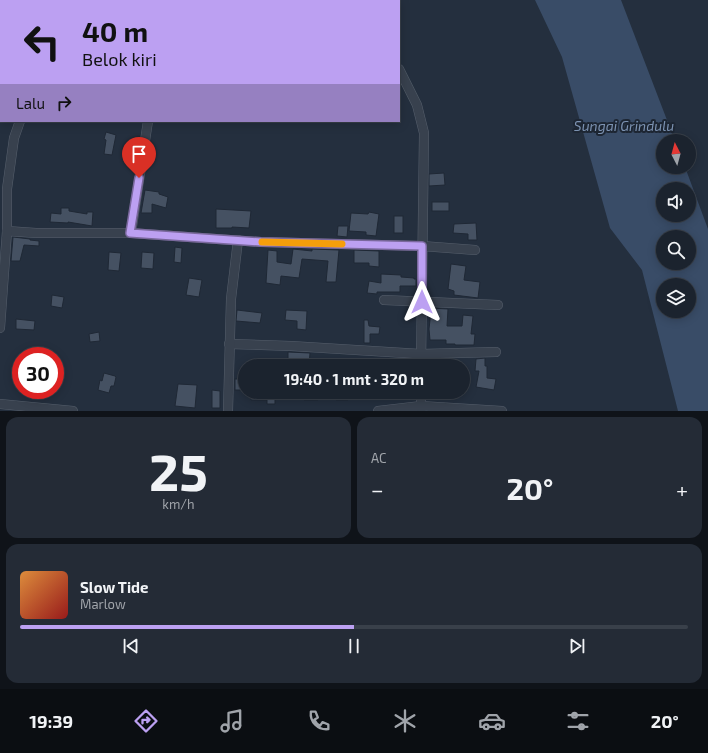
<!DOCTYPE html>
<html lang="id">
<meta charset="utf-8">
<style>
body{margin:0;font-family:"Exo 2",sans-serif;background:#242b36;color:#f1f3f6;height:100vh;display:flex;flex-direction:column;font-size:15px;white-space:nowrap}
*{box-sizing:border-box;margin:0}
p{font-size:13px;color:#a0a4aa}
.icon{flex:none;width:22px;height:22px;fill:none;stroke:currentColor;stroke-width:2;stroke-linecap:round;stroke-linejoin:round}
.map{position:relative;height:411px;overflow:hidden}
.details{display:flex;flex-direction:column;gap:6px;padding:6px;background:#0f1319;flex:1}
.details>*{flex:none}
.banner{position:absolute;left:0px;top:0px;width:400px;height:122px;box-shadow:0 2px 10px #0003,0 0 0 1px #39404a;background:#bca0f2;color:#111;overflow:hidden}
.needle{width:26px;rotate:354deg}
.tools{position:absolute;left:656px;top:134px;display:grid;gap:8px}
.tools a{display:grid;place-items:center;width:40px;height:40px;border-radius:50%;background:#1b232e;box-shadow:0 2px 10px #0003,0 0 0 1px #39404a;font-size:20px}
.speed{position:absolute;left:12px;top:347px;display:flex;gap:8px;font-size:20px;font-weight:700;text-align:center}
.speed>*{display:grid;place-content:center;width:52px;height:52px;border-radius:50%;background:#1b232e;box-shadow:0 2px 10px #0003,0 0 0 1px #39404a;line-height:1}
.speed .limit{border:6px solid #d22;background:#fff;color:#111}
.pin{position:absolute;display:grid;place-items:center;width:34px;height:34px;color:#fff;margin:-41px -17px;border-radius:50% 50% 50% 0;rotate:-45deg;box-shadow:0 0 4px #0007}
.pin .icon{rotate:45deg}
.me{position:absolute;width:44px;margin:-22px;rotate:0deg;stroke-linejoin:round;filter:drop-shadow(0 0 3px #0008)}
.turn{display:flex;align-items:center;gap:14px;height:84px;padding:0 16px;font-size:18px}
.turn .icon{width:52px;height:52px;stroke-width:2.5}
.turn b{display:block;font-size:28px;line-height:34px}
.then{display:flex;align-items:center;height:38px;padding:0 16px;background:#0003;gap:8px;font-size:15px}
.big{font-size:30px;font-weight:700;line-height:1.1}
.details .tile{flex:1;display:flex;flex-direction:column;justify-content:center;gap:6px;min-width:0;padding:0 14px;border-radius:12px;background:#242b36}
.details .dial{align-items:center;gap:0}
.dial b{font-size:52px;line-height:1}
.song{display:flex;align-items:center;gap:12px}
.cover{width:48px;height:48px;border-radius:6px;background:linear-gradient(135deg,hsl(30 70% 55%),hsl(0 70% 35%))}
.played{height:4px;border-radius:2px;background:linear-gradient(90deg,#bca0f2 50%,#39404a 50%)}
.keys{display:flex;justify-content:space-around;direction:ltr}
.heat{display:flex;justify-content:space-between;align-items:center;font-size:22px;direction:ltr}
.details .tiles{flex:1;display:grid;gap:6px;grid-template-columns:1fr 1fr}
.tile:last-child{grid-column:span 2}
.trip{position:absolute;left:238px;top:359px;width:232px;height:40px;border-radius:20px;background:#1b232e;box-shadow:0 2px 10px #0003,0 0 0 1px #39404a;font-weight:700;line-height:40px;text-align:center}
.tab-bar{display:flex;height:64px;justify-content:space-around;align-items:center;background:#0b0e12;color:#a0a4aa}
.tab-bar .icon{width:28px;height:28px}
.tab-bar .selected{color:#bca0f2}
.tab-bar b{font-size:18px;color:#f1f3f6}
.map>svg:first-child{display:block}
.water{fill:#394c67;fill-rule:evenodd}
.building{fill:#455162;stroke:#1f2835}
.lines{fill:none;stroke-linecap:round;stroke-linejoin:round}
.minor-casing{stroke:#565f6c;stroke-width:10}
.minor{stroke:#38414e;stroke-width:9}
.route-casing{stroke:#7a689d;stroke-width:10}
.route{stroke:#bca0f2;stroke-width:7}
.slow{stroke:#f59e0b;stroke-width:7}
.labels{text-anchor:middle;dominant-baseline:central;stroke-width:4;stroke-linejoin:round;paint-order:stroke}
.water-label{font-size:14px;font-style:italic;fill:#7c92b1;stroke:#1d2633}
</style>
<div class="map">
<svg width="708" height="411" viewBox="0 0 708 411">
<rect width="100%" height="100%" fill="#242f3e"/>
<path class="water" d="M535,0H621L675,141H663V167H685L708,229V411H678L642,270L610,228L562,57ZM663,189H689V215H663ZM663,237H689V263H663ZM663,285H689V311H663Z"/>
<g class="building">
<path d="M106,132L116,135L112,155L104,154L106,140L104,139Z"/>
<path d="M444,173L445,185L429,186V174Z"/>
<path d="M145,190L159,192V194L168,197L166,208L152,204V213H141Z"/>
<rect x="432" y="202" width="17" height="9"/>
<path d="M61,208H69V211L87,214V212H93L92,226L68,222V223L50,222L51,213L61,214Z"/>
<path d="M216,209L251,211L249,228L232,227V228H216Z"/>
<path d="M369,212L379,214L376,236L366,235V232L349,231L351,213L368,214Z"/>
<rect x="394" y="216" width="9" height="17"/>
<path d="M476,223L477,240H468V234L453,233L454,224Z"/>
<path d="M338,226H348L347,237L337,236Z"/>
<path d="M13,237L30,239V240L39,241V246L24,245L20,261H11Z"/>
<path d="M175,247L182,248L181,263L174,262Z"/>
<path d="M293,249L312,251V249L339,250L336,282H326L328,261L302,259L299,278L281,276L280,285L266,283L268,250L277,251V262L291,264Z"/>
<path d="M354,250L379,251V267L369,266V263H354Z"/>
<path d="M109,252L121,253L119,271L108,270Z"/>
<path d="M142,252L154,253L153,269L141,268Z"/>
<path d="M451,264L466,266L464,280L480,282L478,298L454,295V291L448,289Z"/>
<path d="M381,274L401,275V277L414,278V279H416V286H400V292H377V294L367,293L369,281L381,283Z"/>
<path d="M189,278L202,280L199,297L186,295Z"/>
<path d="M52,295L64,297L62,308L51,306Z"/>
<path d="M430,308L448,309L447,326H462L463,315L473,316L471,334H475L474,345H455V344H446V340H430L429,329L431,311H429Z"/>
<path d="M237,310L262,313L260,323L236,321Z"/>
<path d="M286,310L307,311L306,330L297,329V321L285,320Z"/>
<path d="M16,319L35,321L34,330L16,329Z"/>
<path d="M364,320H368L369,326L380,327L379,334H370V343H364Z"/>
<path d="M99,332L100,341L90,342L89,334Z"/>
<path d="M288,352L310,353L309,366H288Z"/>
<path d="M485,358V366H487V378L496,379L494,390L476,387L479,371H475L476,359Z"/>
<path d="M104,373L115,376L116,377L114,386H111L109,393L98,390L100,380L102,381Z"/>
<rect x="235" y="379" width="10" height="11"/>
<path d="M178,384L197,385L195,408L175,406Z"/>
<path d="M212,390L220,391V408H212Z"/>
<path d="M268,392H275V404H267V400H251V393Z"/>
<path d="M305,392H318V400H304Z"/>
<path d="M335,392H347L348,400H336Z"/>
</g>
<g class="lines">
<defs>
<g id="minor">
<path d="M207,0V1"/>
<path d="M57,1V0"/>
<path d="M0,20H1"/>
<path d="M399,69L417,105L424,133L421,366"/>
<path d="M7,231L36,233H131L261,242L422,246L475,250"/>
<path d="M131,233L148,121"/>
<path d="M384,300L498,305"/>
<path d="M0,328L7,231V189L14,138L20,121"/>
<path d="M229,344L291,346L421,354L496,352"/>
<path d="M421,392V411"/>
<path d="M0,404L73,411"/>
<path d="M228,411L231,299L238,240"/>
<path d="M378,411L421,406L502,411"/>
</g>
</defs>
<use href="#minor" class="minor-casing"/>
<use href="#minor" class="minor"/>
</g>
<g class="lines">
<defs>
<path id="route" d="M139,178L130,233L261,242L422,246V302"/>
</defs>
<use href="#route" class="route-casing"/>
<use href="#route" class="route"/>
<path class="slow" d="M262,242L342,244"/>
</g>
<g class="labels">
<g class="water-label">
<text x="624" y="125">Sungai Grindulu</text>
</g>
</g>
</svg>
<div class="tools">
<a><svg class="needle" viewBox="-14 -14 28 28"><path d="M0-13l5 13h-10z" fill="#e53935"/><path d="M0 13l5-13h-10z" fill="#a0a4aa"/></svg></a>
<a><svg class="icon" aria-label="sound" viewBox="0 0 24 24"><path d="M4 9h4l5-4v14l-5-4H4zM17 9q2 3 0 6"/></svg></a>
<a><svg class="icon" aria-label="search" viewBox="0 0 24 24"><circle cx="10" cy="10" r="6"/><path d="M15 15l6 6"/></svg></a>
<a><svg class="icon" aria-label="layers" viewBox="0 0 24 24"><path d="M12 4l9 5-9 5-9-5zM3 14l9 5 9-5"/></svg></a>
</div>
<div class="speed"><div class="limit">30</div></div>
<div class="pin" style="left:139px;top:178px;background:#d93025"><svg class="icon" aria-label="arrive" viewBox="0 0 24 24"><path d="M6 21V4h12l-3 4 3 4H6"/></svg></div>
<svg class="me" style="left:422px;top:302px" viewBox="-20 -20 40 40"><path d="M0-17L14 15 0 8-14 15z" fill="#bca0f2" stroke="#fff" stroke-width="4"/></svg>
<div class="trip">19:40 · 1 mnt · 320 m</div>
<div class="banner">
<div class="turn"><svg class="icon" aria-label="left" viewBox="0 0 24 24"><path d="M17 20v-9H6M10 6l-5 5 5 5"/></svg><div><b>40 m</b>Belok kiri</div></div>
<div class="then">Lalu<svg class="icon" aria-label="right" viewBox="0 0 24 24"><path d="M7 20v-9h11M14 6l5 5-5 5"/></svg></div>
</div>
</div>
<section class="details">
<div class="tiles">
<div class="tile dial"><b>25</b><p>km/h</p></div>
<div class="tile"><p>AC</p>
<div class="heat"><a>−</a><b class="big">20°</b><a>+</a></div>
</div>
<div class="tile">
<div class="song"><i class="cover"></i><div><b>Slow Tide</b><p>Marlow</p></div></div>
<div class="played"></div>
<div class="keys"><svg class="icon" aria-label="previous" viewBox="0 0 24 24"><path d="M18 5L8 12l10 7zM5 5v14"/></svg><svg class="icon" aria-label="pause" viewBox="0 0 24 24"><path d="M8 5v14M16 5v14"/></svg><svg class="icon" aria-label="next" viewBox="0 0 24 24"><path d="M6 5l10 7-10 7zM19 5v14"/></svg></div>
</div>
</div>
</section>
<nav class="tab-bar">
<b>19:39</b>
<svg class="icon selected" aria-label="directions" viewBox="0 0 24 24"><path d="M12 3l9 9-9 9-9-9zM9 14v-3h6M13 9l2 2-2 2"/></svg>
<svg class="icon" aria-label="music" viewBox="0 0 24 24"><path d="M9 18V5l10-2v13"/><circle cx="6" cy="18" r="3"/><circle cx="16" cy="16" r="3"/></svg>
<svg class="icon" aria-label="phone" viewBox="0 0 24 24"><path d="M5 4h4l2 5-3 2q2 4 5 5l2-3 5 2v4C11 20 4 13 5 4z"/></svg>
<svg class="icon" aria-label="climate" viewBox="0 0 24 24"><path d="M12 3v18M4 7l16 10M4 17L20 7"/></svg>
<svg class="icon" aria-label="car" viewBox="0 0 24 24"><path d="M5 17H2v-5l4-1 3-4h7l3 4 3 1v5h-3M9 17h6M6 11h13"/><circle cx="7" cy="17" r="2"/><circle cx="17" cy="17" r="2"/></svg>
<svg class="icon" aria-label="filters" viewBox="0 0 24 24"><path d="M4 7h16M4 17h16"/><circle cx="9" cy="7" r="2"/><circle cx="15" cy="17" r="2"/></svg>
<b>20°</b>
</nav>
